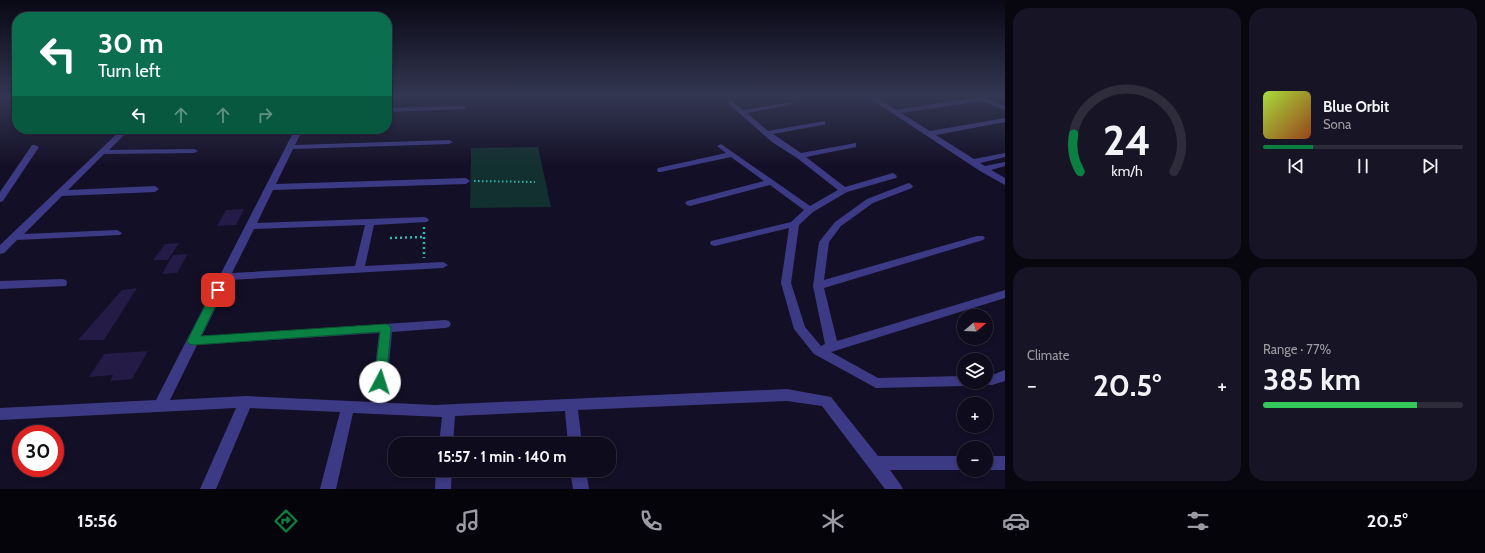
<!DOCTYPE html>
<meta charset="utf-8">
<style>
body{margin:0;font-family:Cabin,sans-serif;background:#171425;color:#f1f3f6;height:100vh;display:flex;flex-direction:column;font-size:15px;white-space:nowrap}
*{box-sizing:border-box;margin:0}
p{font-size:13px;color:#9b9ba3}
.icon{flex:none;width:22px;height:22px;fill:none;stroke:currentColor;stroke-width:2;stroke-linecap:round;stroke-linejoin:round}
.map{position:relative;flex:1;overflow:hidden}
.panel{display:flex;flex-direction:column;gap:8px;padding:8px;background:#08060f;width:480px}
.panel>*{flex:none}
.guide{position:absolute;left:12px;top:12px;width:380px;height:122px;border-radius:16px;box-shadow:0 2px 6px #0003,0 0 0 1px #2e2b3b;background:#0b6e4f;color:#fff;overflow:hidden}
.needle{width:26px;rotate:71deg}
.fabs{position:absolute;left:957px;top:309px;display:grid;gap:8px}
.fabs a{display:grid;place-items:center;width:36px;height:36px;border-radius:50%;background:#0e0b1c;box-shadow:0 2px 6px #0003,0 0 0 1px #2e2b3b;font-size:20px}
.speed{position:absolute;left:12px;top:425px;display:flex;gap:8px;font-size:20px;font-weight:700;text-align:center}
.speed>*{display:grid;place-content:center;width:52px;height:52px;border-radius:50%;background:#0e0b1c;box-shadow:0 2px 6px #0003,0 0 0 1px #2e2b3b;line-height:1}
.speed .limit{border:6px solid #d22;background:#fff;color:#111}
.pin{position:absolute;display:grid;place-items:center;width:34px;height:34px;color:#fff;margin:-17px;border-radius:8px;box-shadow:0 2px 6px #0006}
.me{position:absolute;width:44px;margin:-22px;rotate:5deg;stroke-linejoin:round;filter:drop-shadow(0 0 3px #0008)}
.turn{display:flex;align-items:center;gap:14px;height:84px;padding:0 20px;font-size:18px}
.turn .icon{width:52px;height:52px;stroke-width:2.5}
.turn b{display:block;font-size:28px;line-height:34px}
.lanes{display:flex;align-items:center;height:38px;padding:0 20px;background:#0003;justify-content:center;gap:20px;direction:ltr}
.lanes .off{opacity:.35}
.big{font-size:30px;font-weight:800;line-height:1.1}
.panel .tile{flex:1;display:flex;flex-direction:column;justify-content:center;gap:6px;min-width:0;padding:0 14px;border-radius:16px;background:#171425}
.panel .dial{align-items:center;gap:0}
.dial svg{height:104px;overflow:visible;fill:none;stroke:#2e2b3b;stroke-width:7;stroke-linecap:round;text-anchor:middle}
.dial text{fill:#f1f3f6;stroke:none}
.song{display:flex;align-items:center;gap:12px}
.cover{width:48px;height:48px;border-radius:6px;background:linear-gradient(135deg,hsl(80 70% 55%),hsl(20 70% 35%))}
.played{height:4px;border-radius:2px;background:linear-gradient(90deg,#0b8043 25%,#2e2b3b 25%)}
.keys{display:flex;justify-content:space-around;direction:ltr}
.heat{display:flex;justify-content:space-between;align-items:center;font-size:22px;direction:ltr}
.charge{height:6px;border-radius:3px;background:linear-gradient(90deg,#34c759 77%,#2e2b3b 0)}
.panel .tiles{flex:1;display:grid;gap:8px;grid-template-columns:repeat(2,1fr)}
.trip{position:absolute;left:388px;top:437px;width:228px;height:40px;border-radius:16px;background:#0e0b1c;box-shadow:0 2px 6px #0003,0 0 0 1px #2e2b3b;font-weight:800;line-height:40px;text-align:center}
.menu{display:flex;height:64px;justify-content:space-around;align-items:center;background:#06040b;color:#9b9ba3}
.menu .icon{width:28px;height:28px}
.menu .active{color:#0b8043}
.menu b{font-size:18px;color:#f1f3f6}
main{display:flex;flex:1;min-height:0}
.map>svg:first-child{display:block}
.green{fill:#12302f}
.building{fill:#241b47}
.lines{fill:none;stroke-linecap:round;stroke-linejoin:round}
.path-far1{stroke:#2fb8b0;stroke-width:2;stroke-dasharray:1.5 2.5;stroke-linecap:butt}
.path{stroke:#2fb8b0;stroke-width:2.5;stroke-dasharray:2 3;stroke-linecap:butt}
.street{fill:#3d3a85;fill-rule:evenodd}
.route{fill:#0b8043;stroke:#07532c}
</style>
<main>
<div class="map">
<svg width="1005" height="489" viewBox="0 0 1005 489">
<rect width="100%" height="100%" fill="#130f26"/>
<path class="green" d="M538,147L551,207L470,208L471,148Z"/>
<g class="building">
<path d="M244,209L236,225L217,226L226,210Z"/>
<path d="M179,243L168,260H153L165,244Z"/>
<path d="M188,254L177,273L162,274L173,255Z"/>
<path d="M137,288L104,340H78L122,290Z"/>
<path d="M148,351L132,379L110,381L113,375L89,377L104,354Z"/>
</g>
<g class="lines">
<path class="path-far1" d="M474,181L535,182"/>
<g class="path">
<path d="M424,227V258"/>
<path d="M390,238L424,237"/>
</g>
<g class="street">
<path d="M868,97H876L896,110L975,97H985L1005,106V110L982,101L901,113L930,131L1005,118V122L936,135L974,159L1005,153V157L980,163L985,166L1005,162V166L991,170L1005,178V185L980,171Z"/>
<path d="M728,101H732L743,110L793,102V104L747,113L768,131L825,121V125H822L773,134L801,153L856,143V147L806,157L845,187L893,173L897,176L896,178L847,192L813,212L799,225L791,283L805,327L821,346L825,344L813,286L819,242L835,222L867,199L906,184L909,183L913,186L912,188L873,203L841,226L829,242L824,280L977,236H983L985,238L983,240L824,288L837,341L1005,290V298L831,352L878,378L964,376V382H970L969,385L964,386L876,388L814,354L794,329L781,283L789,228L715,246L711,245L710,243L711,241L791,222L804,210L770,185L690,206L687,205L685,203L687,201L764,181L731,157L661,172H658L657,170L658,168L726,153L717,146L721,144L810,206L838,190L797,158L772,142L728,103Z"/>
<path d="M463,106L466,108L465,109L387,112V108Z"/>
<path d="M122,129H130L109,150L194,149L198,151L194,153L104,154L68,190L155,186L159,189L155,192L62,196L24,234L117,230L122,233L120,235L17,240L4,253L0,254V245Z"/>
<path d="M295,129H303L295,145L449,140L453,142L449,144L293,149L276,184L466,178L470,181L466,184L273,190L257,223L424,217L427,218L429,220L427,222L374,225L365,266L443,262L448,265L443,268L229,280L202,336L445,320L449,321L451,324L449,327L445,328L392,332L386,395L384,399L379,401L374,399L372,395L379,333L197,345L170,400L246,396L435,405L787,389L831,397L878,456H964V470H890L900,484L903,489H885L822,406L787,401L578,410L582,444H568L565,411L455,416L453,444H439L442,417L353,413L336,489H320L340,412L250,408L216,489H200L236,408L0,420V408L156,400ZM365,225L355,266L232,273L254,229Z"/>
<path d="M32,145H35L39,147L3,201L0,202V192Z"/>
<path d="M62,279L66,280L67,283L66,286L0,289V281Z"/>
<path d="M1005,370V381L992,385L981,384L980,382H986V375H992Z"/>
<rect x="986" y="456" width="19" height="14"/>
<path d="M436,470H452L451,489H435Z"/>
<path d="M570,470H586L589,489H573Z"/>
</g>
</g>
<linearGradient id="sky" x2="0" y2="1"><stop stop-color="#0a0815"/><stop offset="0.58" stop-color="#333752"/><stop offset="1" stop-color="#333752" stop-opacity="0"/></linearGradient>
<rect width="1005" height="166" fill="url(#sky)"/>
<path class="route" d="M218,286L223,290L201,336L386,324L389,325L391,328L386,382L385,385L380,387L376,385L374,382L380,332L193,345L189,344L187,341L213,290Z"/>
</svg>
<div class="fabs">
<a><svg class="needle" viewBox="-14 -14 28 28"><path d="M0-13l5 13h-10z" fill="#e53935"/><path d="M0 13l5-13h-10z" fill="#9b9ba3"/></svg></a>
<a><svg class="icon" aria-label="layers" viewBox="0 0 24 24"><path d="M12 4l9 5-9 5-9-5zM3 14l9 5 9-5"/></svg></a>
<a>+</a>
<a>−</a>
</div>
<div class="speed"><div class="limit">30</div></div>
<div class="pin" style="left:218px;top:290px;background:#d93025"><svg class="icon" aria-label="arrive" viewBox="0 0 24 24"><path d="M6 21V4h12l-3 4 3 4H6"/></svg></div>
<svg class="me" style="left:380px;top:382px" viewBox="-20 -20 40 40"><circle r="19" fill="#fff"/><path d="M0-13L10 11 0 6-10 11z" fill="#0b8043"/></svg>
<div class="trip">15:57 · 1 min · 140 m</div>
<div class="guide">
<div class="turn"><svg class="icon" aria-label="left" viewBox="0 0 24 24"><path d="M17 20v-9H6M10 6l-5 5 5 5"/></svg><div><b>30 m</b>Turn left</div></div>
<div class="lanes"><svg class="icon" aria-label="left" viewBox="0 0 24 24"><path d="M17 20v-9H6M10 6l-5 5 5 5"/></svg><svg class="icon off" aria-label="ahead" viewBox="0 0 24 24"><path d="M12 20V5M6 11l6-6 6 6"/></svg><svg class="icon off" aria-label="ahead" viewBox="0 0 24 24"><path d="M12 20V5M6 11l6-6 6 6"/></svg><svg class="icon off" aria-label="right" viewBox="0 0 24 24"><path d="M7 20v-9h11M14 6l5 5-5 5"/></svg></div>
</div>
</div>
<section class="panel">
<div class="tiles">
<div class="tile dial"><svg viewBox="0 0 100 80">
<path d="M14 69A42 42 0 1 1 86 69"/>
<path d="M14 69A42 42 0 0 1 9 40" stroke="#0b8043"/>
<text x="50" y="56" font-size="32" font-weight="700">24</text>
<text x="50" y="72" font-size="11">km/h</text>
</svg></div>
<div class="tile">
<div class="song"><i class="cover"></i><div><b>Blue Orbit</b><p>Sona</p></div></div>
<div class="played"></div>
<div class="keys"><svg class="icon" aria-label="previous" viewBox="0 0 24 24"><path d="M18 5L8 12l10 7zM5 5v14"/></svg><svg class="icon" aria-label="pause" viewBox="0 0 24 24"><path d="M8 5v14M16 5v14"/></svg><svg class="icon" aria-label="next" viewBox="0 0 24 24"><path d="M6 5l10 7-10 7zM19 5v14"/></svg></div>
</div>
<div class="tile"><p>Climate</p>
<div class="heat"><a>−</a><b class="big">20.5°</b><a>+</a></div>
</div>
<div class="tile"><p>Range · 77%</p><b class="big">385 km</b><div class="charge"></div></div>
</div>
</section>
</main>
<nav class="menu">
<b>15:56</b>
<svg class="icon active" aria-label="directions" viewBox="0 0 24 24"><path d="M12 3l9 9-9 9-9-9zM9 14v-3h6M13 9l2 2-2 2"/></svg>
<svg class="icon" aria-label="music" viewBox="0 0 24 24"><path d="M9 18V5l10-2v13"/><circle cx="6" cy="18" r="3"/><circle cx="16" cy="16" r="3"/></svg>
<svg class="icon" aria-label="phone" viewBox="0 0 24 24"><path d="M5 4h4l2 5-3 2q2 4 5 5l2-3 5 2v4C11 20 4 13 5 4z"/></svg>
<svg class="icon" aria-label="climate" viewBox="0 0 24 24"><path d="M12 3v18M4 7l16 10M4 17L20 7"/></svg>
<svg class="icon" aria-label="car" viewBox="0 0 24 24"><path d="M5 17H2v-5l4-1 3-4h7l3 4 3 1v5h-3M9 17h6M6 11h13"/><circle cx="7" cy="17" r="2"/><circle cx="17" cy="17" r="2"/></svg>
<svg class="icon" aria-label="filters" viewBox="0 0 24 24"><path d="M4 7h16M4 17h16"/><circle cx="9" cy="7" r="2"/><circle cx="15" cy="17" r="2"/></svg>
<b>20.5°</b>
</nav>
